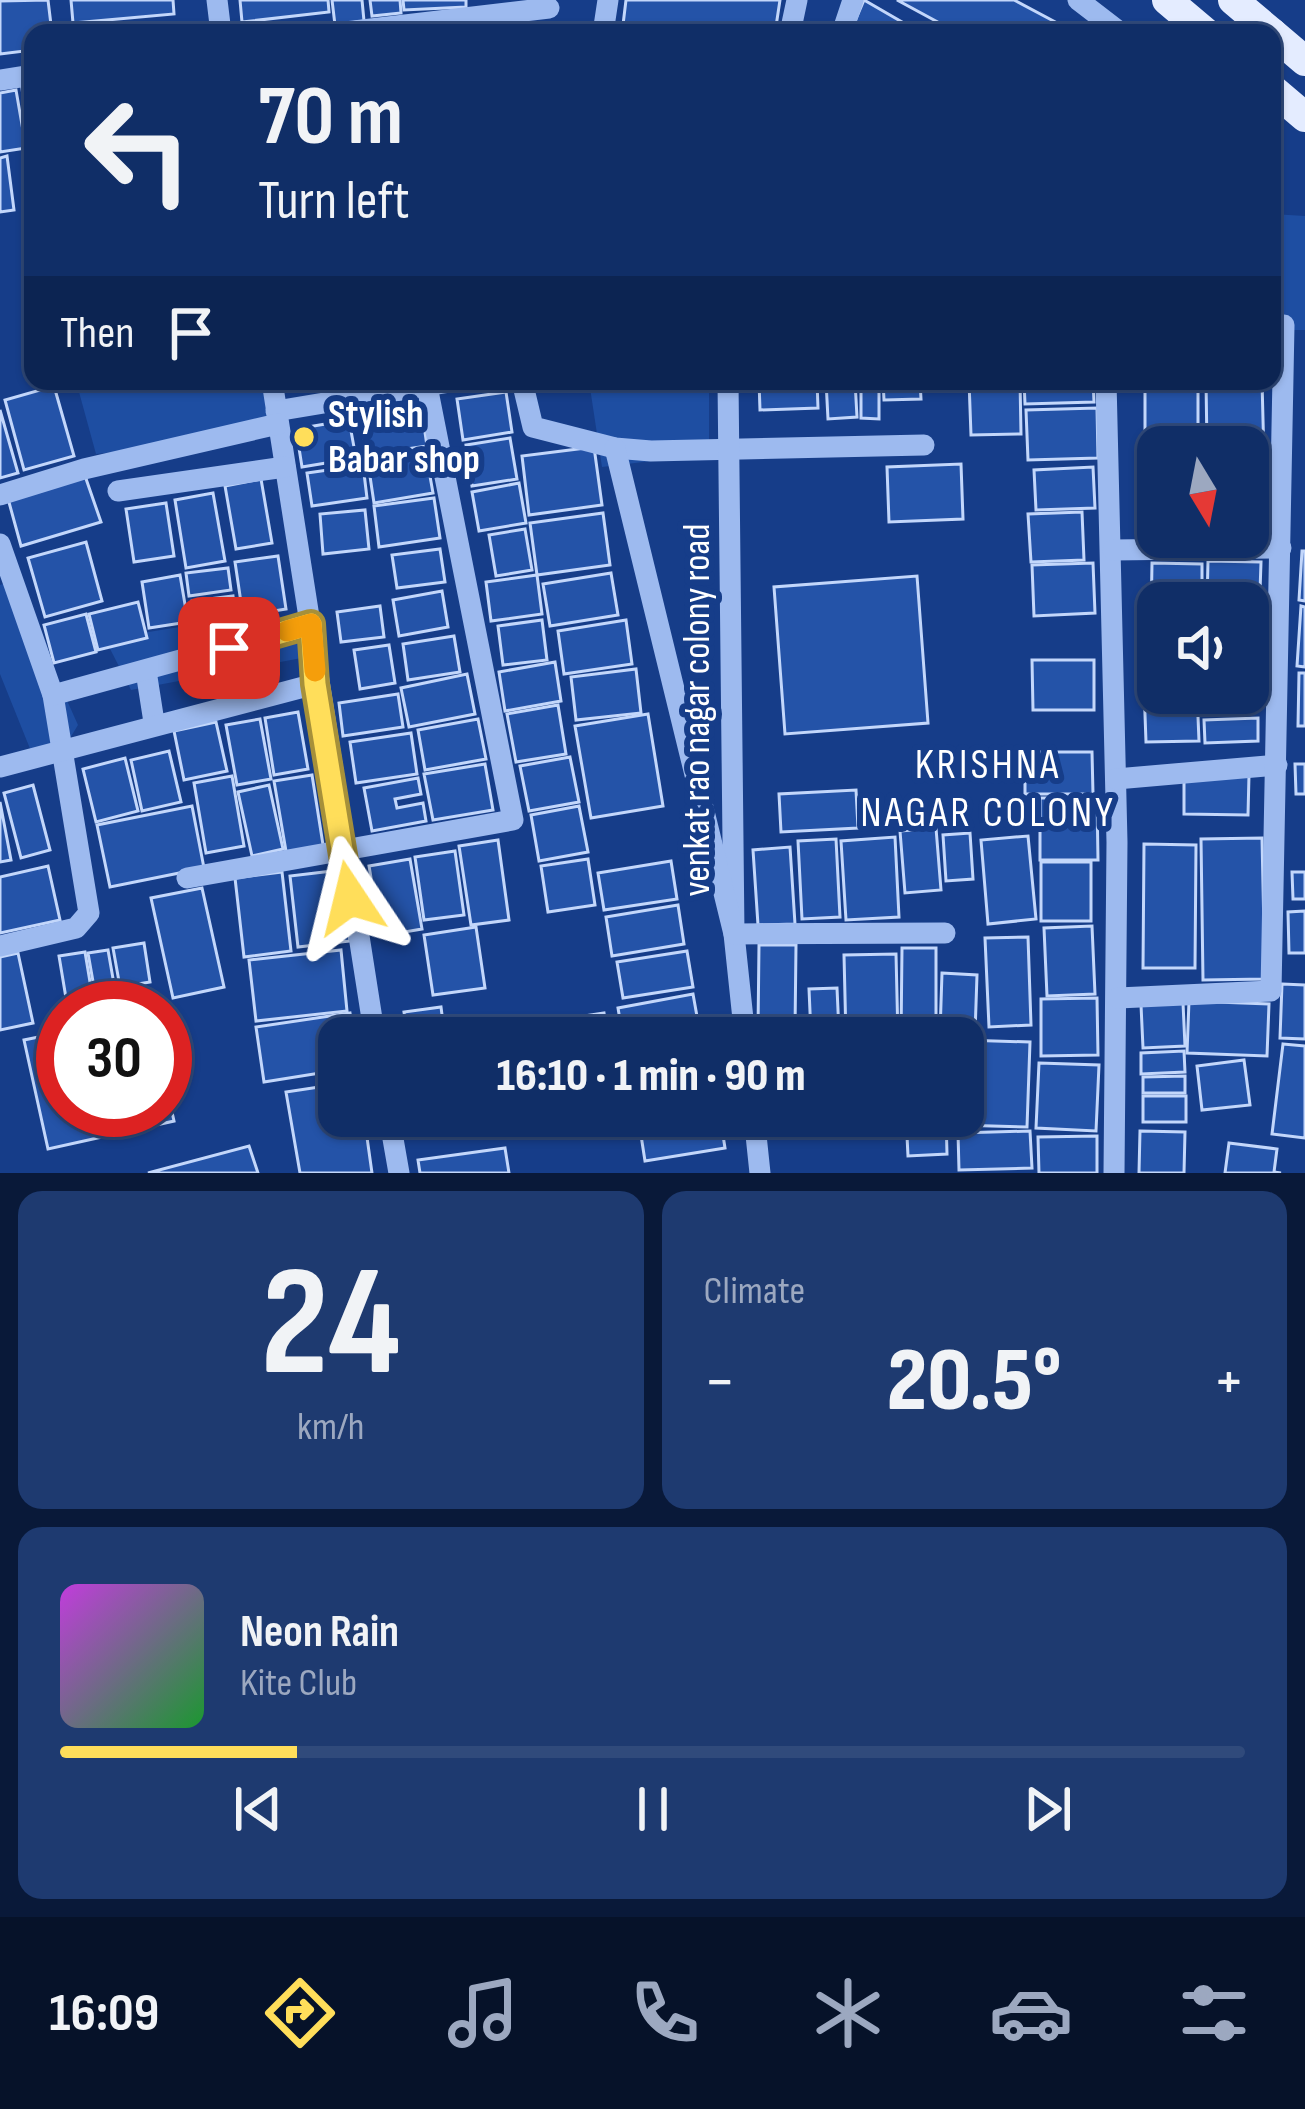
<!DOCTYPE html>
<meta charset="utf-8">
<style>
body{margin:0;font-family:"Sofia Sans Condensed",sans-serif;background:#1e3a70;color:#f1f3f6;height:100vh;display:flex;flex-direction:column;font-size:45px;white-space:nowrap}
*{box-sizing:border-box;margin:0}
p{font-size:39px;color:#9ca8c0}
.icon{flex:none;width:66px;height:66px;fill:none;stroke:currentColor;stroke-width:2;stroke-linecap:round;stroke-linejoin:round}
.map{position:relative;height:1173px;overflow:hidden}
.details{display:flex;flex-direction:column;gap:18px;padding:18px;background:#091939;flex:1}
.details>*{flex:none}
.hud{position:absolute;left:24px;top:24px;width:1257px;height:366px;border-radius:24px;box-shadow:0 3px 9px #0004,0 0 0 3px #304a7b;background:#102e67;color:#f1f3f6;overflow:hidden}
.needle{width:78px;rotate:170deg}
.tools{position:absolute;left:1137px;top:426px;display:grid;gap:24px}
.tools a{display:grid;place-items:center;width:132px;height:132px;border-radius:24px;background:#102e67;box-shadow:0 3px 9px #0004,0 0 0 3px #304a7b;font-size:60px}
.speed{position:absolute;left:36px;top:981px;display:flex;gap:24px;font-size:60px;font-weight:700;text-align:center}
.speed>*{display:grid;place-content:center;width:156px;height:156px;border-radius:50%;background:#102e67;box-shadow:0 3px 9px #0004,0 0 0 3px #304a7b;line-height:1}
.speed .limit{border:18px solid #d22;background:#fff;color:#111}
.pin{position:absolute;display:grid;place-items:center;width:102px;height:102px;color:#fff;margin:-51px;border-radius:24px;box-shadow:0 6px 18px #0006}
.me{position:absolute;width:132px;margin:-66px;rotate:350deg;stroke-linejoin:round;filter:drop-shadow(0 0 9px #0008)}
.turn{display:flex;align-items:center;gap:42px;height:252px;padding:0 36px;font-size:54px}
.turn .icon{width:156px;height:156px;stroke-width:2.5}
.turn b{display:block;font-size:84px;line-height:102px}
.then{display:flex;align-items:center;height:114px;padding:0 36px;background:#0003;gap:24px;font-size:45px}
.big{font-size:90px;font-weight:800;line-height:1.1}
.details .widget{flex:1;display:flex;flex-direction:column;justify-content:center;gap:18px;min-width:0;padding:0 42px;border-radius:24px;background:#1e3a70}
.details .dial{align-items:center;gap:0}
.dial b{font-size:156px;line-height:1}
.song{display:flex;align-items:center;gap:36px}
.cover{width:144px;height:144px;border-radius:18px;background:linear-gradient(135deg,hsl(290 70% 55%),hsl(130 70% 35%))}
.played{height:12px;border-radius:6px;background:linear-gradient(90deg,#ffde5a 20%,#304a7b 20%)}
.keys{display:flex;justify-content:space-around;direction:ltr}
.heat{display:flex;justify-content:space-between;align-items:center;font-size:66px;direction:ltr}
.details .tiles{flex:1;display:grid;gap:18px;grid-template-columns:1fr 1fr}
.widget:last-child{grid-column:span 2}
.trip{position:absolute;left:318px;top:1017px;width:666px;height:120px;border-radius:24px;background:#102e67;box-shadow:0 3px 9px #0004,0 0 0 3px #304a7b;font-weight:800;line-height:120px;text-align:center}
.tabs{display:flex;height:192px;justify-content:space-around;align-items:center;background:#061229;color:#9ca8c0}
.tabs .icon{width:84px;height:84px}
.tabs .selected{color:#ffde5a}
.tabs b{font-size:54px;color:#f1f3f6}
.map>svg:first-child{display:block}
.green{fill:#1e4ea2}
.building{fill:#2453a8;stroke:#c3d7fb;stroke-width:3}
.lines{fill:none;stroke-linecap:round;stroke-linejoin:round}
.minor{stroke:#9dbaef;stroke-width:21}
.major{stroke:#e4ecff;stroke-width:30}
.route-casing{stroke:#a6903a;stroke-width:30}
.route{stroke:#ffde5a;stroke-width:21}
.slow{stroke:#f59e0b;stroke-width:21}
.poi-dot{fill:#ffde5a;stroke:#163d89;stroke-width:4.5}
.labels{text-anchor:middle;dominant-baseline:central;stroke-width:12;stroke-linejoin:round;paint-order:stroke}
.poi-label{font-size:39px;font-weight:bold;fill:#fff;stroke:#163d89;text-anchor:start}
.street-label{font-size:39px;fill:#fff;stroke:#163d89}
.neighbourhood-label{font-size:42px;letter-spacing:3px;fill:#fff;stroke:#163d89}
</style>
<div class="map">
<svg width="1305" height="1173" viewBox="0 0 1305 1173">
<rect width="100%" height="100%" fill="#163d89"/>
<g class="green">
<path d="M1272,214L1305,216V330H1272Z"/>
<path d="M76,381H262L271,435L96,454Z"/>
<path d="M589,381H709V454L602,467Z"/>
<path d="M19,578L26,609L78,725L64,748L37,766L0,674V585Z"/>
<path d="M198,624L311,630L312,656L131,690L105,639Z"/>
</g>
<g class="building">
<path d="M48,0L52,33H33V50L0,54V1Z"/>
<path d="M71,0H173L174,14L73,23Z"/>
<path d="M240,0H328L329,12L242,22Z"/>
<path d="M332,0H362L364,21L335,25Z"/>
<path d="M370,0H400L401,13L372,16Z"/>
<path d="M403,0H466V7L404,10Z"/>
<path d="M626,0H780L775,33H622Z"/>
<path d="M864,0L921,33H850Z"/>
<path d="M897,0H1014L1076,33H958Z"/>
<path d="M33,87V147H29L22,88Z"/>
<path d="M16,90L26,148L0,152V93Z"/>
<path d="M7,156L14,210L0,212V158Z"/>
<path d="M759,381H817L818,408L760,410Z"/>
<path d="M826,381H855L857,417L828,419Z"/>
<path d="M861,381H879V419L861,418Z"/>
<path d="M883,381H920L921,399L884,400Z"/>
<path d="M969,381H1020L1021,434L971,435Z"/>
<path d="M1024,381H1093L1094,402L1025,404Z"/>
<path d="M1145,381H1198V447H1158V462H1145Z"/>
<path d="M1206,381H1262L1264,458L1248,459V447H1207Z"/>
<path d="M54,386L74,456L24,470L5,400Z"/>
<path d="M506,392L512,432L463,440L457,399Z"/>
<path d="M421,405L427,446L366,455L360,414Z"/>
<path d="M1097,408L1098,458L1028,460L1026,410Z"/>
<path d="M0,410L18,473L0,478Z"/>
<path d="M349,420L356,458L302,467L296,429Z"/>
<path d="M510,438L517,479L472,486L466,445Z"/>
<path d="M594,447L602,505L529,515L522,456Z"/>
<path d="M426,454L433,493L374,503L368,463Z"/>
<path d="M961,464L963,519L889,522L887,467Z"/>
<path d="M363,465L367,498L312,506L307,473Z"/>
<path d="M1093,467L1095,508L1036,510L1034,470Z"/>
<rect x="1248" y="470" width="10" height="28"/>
<path d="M1144,472H1158V537L1200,539L1143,538Z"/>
<path d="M84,473L101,522L21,546L7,495Z"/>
<path d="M261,479L272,543L236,549L225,486Z"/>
<path d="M519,483L526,523L479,531L472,492Z"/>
<path d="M213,493L225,561L186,568L175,500Z"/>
<path d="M434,498L440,538L379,547L374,506Z"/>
<path d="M166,503L174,556L134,562L126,509Z"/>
<path d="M1248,503H1257L1256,535H1248Z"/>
<path d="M365,510L369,549L323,554L320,514Z"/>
<path d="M1082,512L1084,560L1031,562L1028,514Z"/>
<path d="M603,513L610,565L537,575L530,523Z"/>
<path d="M525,529L532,570L496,576L489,535Z"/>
<path d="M86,542L102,601L45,617L28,558Z"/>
<path d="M440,549L445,582L397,588L392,555Z"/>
<path d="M1302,551H1305V601L1299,600Z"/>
<path d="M278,556L286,609L243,616L235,562Z"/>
<path d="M1208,561L1261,562L1259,621H1248V603H1207Z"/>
<path d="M1093,563L1095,613L1034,616L1032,565Z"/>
<path d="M1152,563L1202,564V603H1158V622H1151Z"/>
<path d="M228,568L231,590L189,596L186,573Z"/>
<path d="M611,573L618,615L550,626L543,584Z"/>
<path d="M180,575L188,622L149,628L142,582Z"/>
<path d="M537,575L542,614L491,621L486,582Z"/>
<path d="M917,576L928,723L785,734L774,587Z"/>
<path d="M442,591L448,627L399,636L393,600Z"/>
<path d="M233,596L236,622L195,627L192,601Z"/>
<path d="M138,602L147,638L98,650L89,614Z"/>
<path d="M380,606L384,637L341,642L337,612Z"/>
<path d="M1301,606L1305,607V667L1297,666Z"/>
<path d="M86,614L96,652L54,663L44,625Z"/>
<path d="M542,620L547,660L503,665L498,626Z"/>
<path d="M626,620L632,664L564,674L558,631Z"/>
<path d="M1248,627H1259L1257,678H1248Z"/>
<path d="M1158,629V684H1147L1146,630Z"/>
<path d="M454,636L460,672L408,680L403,644Z"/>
<path d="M389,645L395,683L360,689L354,650Z"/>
<path d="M1032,660H1094V710H1033Z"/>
<path d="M555,662L561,701L505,711L499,672Z"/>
<path d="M636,669L641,713L576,720L571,677Z"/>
<path d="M1299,673H1305V726H1298Z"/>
<path d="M467,674L475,714L409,727L401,688Z"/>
<path d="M1248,682H1256V705H1207V693H1248Z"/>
<path d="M1144,687H1158V693H1197L1199,741L1146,742Z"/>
<path d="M398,694L403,727L343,736L339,703Z"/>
<path d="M558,705L566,754L516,762L507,714Z"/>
<path d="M298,712L308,769L274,775L265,718Z"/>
<path d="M648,714L663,806L591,818L575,726Z"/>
<path d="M1258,718V741L1205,743L1204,720Z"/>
<path d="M260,719L271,779L237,785L226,725Z"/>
<path d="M478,719L486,759L425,770L418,730Z"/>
<path d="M216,722L227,771L184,780L174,731Z"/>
<path d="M411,733L417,774L356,783L350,742Z"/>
<path d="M169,751L181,802L142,811L131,760Z"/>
<path d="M1025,752H1092L1093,794H1025Z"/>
<path d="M570,757L579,802L529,811L520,766Z"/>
<path d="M125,758L138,811L96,822L83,769Z"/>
<path d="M485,764L493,810L433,820L424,774Z"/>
<path d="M1295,764H1305V794H1296Z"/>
<path d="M312,775L324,851L287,857L274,781Z"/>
<path d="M1184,775H1249L1248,815L1184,814Z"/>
<path d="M232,776L244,846L206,853L194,783Z"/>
<path d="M418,778L421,794L395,799L397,808L423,803L426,821L372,831L364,788Z"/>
<path d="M33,785L50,850L21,858L4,793Z"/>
<path d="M269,785L283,849L252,856L238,792Z"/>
<path d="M856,790L858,828L781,832L779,794Z"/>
<path d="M1040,798H1097L1098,860H1040Z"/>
<path d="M0,802L11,860L0,862Z"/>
<path d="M192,806L204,868L110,887L97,825Z"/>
<path d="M579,806L588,852L539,861L531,815Z"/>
<path d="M936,828L941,890L905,893L900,831Z"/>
<path d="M970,833L973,879L946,881L943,835Z"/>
<path d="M1028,836L1036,919L988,924L981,840Z"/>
<path d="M895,837L899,917L846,920L841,841Z"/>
<path d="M1262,838L1265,979L1203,980L1201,839Z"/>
<path d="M836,839L840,917L802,919L798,841Z"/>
<path d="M498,840L509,920L471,925L459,846Z"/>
<path d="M1144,844L1196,845L1195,968H1143Z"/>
<path d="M790,847L795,924L758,925L753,850Z"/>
<path d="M455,851L464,915L424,920L415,857Z"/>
<path d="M410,859L422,929L381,936L369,866Z"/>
<path d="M588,859L595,905L548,912L541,866Z"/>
<path d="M671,861L677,899L604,910L598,873Z"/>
<rect x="1041" y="862" width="50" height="59"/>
<path d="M48,866L60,920L0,933V877Z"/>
<path d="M341,870L350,941L298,947L290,876Z"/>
<path d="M282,872L291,951L244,957L235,878Z"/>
<path d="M1292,872H1305V899H1293Z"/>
<path d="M202,888L224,987L173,998L151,898Z"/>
<path d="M678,905L684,944L612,956L606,917Z"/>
<path d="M1305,911V953H1289L1288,912Z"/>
<path d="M1092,926L1095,994L1047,996L1044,928Z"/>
<path d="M476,927L485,988L433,995L424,935Z"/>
<path d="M1028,937L1031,1025L989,1027L985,938Z"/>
<path d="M144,943L150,982L120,987L113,948Z"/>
<path d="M759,945H796L795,1030H758Z"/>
<path d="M902,948H936V1038H901Z"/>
<path d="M108,950L115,990L95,993L88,953Z"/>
<path d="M341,950L347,1011L256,1021L249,960Z"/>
<path d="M687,951L693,987L623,998L617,962Z"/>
<path d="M85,952L92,994L66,998L59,956Z"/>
<path d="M18,953L33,1023L0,1030V957Z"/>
<path d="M896,954L898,1038H846L844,955Z"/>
<path d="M942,973L977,975L975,1034L940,1033Z"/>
<path d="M1282,984L1305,985V1039L1280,1038Z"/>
<path d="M837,988L839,1032L811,1034L809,989Z"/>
<path d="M693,994L700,1033L623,1038L618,1008Z"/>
<path d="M1097,998L1098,1055L1041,1056V999Z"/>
<path d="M1189,1001L1269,1004L1267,1056L1187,1053Z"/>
<path d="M1183,1003L1185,1046L1143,1048L1141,1005Z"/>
<path d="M441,1007L445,1038H408L404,1012Z"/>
<path d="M350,1013L354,1038H339V1070L264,1082L256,1027Z"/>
<path d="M604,1013L608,1038H519L518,1026Z"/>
<path d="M63,1032V1110H165V1081L174,1121L48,1149L24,1040Z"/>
<path d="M963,1040L1030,1042L1027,1127L958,1125L963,1116Z"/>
<path d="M1283,1044L1305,1046V1138L1272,1134Z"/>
<path d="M1184,1051L1185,1072L1141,1074V1053Z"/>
<path d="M1244,1060L1250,1105L1202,1110L1197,1066Z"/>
<path d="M1039,1063L1099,1065L1096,1131L1036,1128Z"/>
<path d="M1185,1076V1093H1143V1077Z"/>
<path d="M339,1084V1116H364L372,1173H300L286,1092Z"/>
<rect x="1143" y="1096" width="43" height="26"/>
<path d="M425,1116H497L498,1128L427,1136Z"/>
<path d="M638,1116H720L725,1148L645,1161Z"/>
<path d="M775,1116H838L839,1132L777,1137Z"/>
<path d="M906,1116H946L947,1154L908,1156Z"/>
<path d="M1030,1131L1032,1168L959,1170L958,1133Z"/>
<path d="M1140,1131L1185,1132L1184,1173H1139Z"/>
<path d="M1097,1136V1173H1039L1038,1137Z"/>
<path d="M1229,1143L1277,1149L1274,1172L1281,1173H1225Z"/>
<path d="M249,1146L258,1173H148Z"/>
<path d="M505,1148L509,1173H420L418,1160Z"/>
</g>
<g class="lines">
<g class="minor">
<path d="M217,0L221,33"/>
<path d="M1078,0L1121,33"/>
<path d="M337,33L549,8"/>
<path d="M603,33L608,0"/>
<path d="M790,33L797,0"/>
<path d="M842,33L853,0"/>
<path d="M0,80L33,75"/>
<path d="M272,381L375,1038"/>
<path d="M522,381L533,427L615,448L651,451L924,445"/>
<path d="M728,381L734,934L745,1038"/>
<path d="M1106,381L1117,842L1114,1173"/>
<path d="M276,411L456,381"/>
<path d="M615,448L734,934L945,933"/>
<path d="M118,491L285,467"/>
<path d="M0,495L84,469L278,424"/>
<path d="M0,544L53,695L89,913L76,928L0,946"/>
<path d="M1113,550L1281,548"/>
<path d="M146,671L154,722"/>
<path d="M53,695L311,624"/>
<path d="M0,767L315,684"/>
<path d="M1116,779L1277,765"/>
<path d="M187,878L513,820L427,386"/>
<path d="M1118,998L1271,991L1284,325"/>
<path d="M389,1116L399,1173"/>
<path d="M754,1116L760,1173"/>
</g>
<g class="major">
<path d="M1167,0L1206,33"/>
<path d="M1233,0L1272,33"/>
<path d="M1272,33L1305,61"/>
<path d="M1272,89L1305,117"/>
</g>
</g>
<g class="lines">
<defs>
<path id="route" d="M229,648L311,624L315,684L350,898"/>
</defs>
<use href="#route" class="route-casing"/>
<use href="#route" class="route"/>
<path class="slow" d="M287,631L311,624L315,671"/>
</g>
<circle class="poi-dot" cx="304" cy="437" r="12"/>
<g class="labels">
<g class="poi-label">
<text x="328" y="415">Stylish<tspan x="328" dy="45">Babar shop</tspan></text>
</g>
<g class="street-label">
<text transform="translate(697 710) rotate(-90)">venkat rao nagar colony road</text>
</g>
<g class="neighbourhood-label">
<text x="988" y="765">KRISHNA<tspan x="988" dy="48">NAGAR COLONY</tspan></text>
</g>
</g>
</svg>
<div class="tools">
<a><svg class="needle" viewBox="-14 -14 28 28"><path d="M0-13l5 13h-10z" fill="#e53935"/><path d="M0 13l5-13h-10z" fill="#9ca8c0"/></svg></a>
<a><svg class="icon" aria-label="sound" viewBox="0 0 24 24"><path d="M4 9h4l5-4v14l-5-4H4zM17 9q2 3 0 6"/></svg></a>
</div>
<div class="speed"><div class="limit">30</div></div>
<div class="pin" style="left:229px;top:648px;background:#d93025"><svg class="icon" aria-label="arrive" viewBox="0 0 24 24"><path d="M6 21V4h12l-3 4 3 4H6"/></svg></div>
<svg class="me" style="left:350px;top:898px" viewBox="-20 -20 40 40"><path d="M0-17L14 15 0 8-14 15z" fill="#ffde5a" stroke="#fff" stroke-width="4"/></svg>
<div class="trip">16:10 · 1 min · 90 m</div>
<div class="hud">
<div class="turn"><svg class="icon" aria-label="left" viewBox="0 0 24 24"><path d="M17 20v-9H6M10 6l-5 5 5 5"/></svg><div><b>70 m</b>Turn left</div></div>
<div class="then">Then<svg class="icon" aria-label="arrive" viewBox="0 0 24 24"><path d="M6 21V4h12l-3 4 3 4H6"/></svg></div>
</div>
</div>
<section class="details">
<div class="tiles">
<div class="widget dial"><b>24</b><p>km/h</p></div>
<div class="widget"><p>Climate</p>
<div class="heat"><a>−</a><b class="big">20.5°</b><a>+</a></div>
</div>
<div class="widget">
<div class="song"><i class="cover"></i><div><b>Neon Rain</b><p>Kite Club</p></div></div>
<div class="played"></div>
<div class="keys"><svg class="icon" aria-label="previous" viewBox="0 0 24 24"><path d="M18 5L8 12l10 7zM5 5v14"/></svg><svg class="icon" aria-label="pause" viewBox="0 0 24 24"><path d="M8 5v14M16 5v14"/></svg><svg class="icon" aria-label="next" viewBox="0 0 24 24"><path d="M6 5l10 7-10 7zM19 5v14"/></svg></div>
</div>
</div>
</section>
<nav class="tabs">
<b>16:09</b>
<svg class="icon selected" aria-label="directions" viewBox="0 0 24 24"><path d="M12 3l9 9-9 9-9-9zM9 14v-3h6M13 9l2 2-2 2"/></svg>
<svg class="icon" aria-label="music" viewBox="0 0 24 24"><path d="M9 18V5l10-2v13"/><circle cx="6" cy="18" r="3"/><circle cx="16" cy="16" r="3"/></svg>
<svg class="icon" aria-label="phone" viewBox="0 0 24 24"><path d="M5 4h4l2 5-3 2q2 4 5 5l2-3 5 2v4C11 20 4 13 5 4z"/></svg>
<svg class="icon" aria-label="climate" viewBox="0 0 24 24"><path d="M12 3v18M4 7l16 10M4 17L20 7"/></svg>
<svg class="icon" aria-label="car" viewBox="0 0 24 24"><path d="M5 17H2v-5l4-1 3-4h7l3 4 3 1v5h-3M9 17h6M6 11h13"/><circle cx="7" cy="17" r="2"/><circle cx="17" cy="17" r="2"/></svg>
<svg class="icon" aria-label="filters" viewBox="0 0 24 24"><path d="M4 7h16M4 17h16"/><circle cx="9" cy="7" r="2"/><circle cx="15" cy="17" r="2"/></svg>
</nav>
